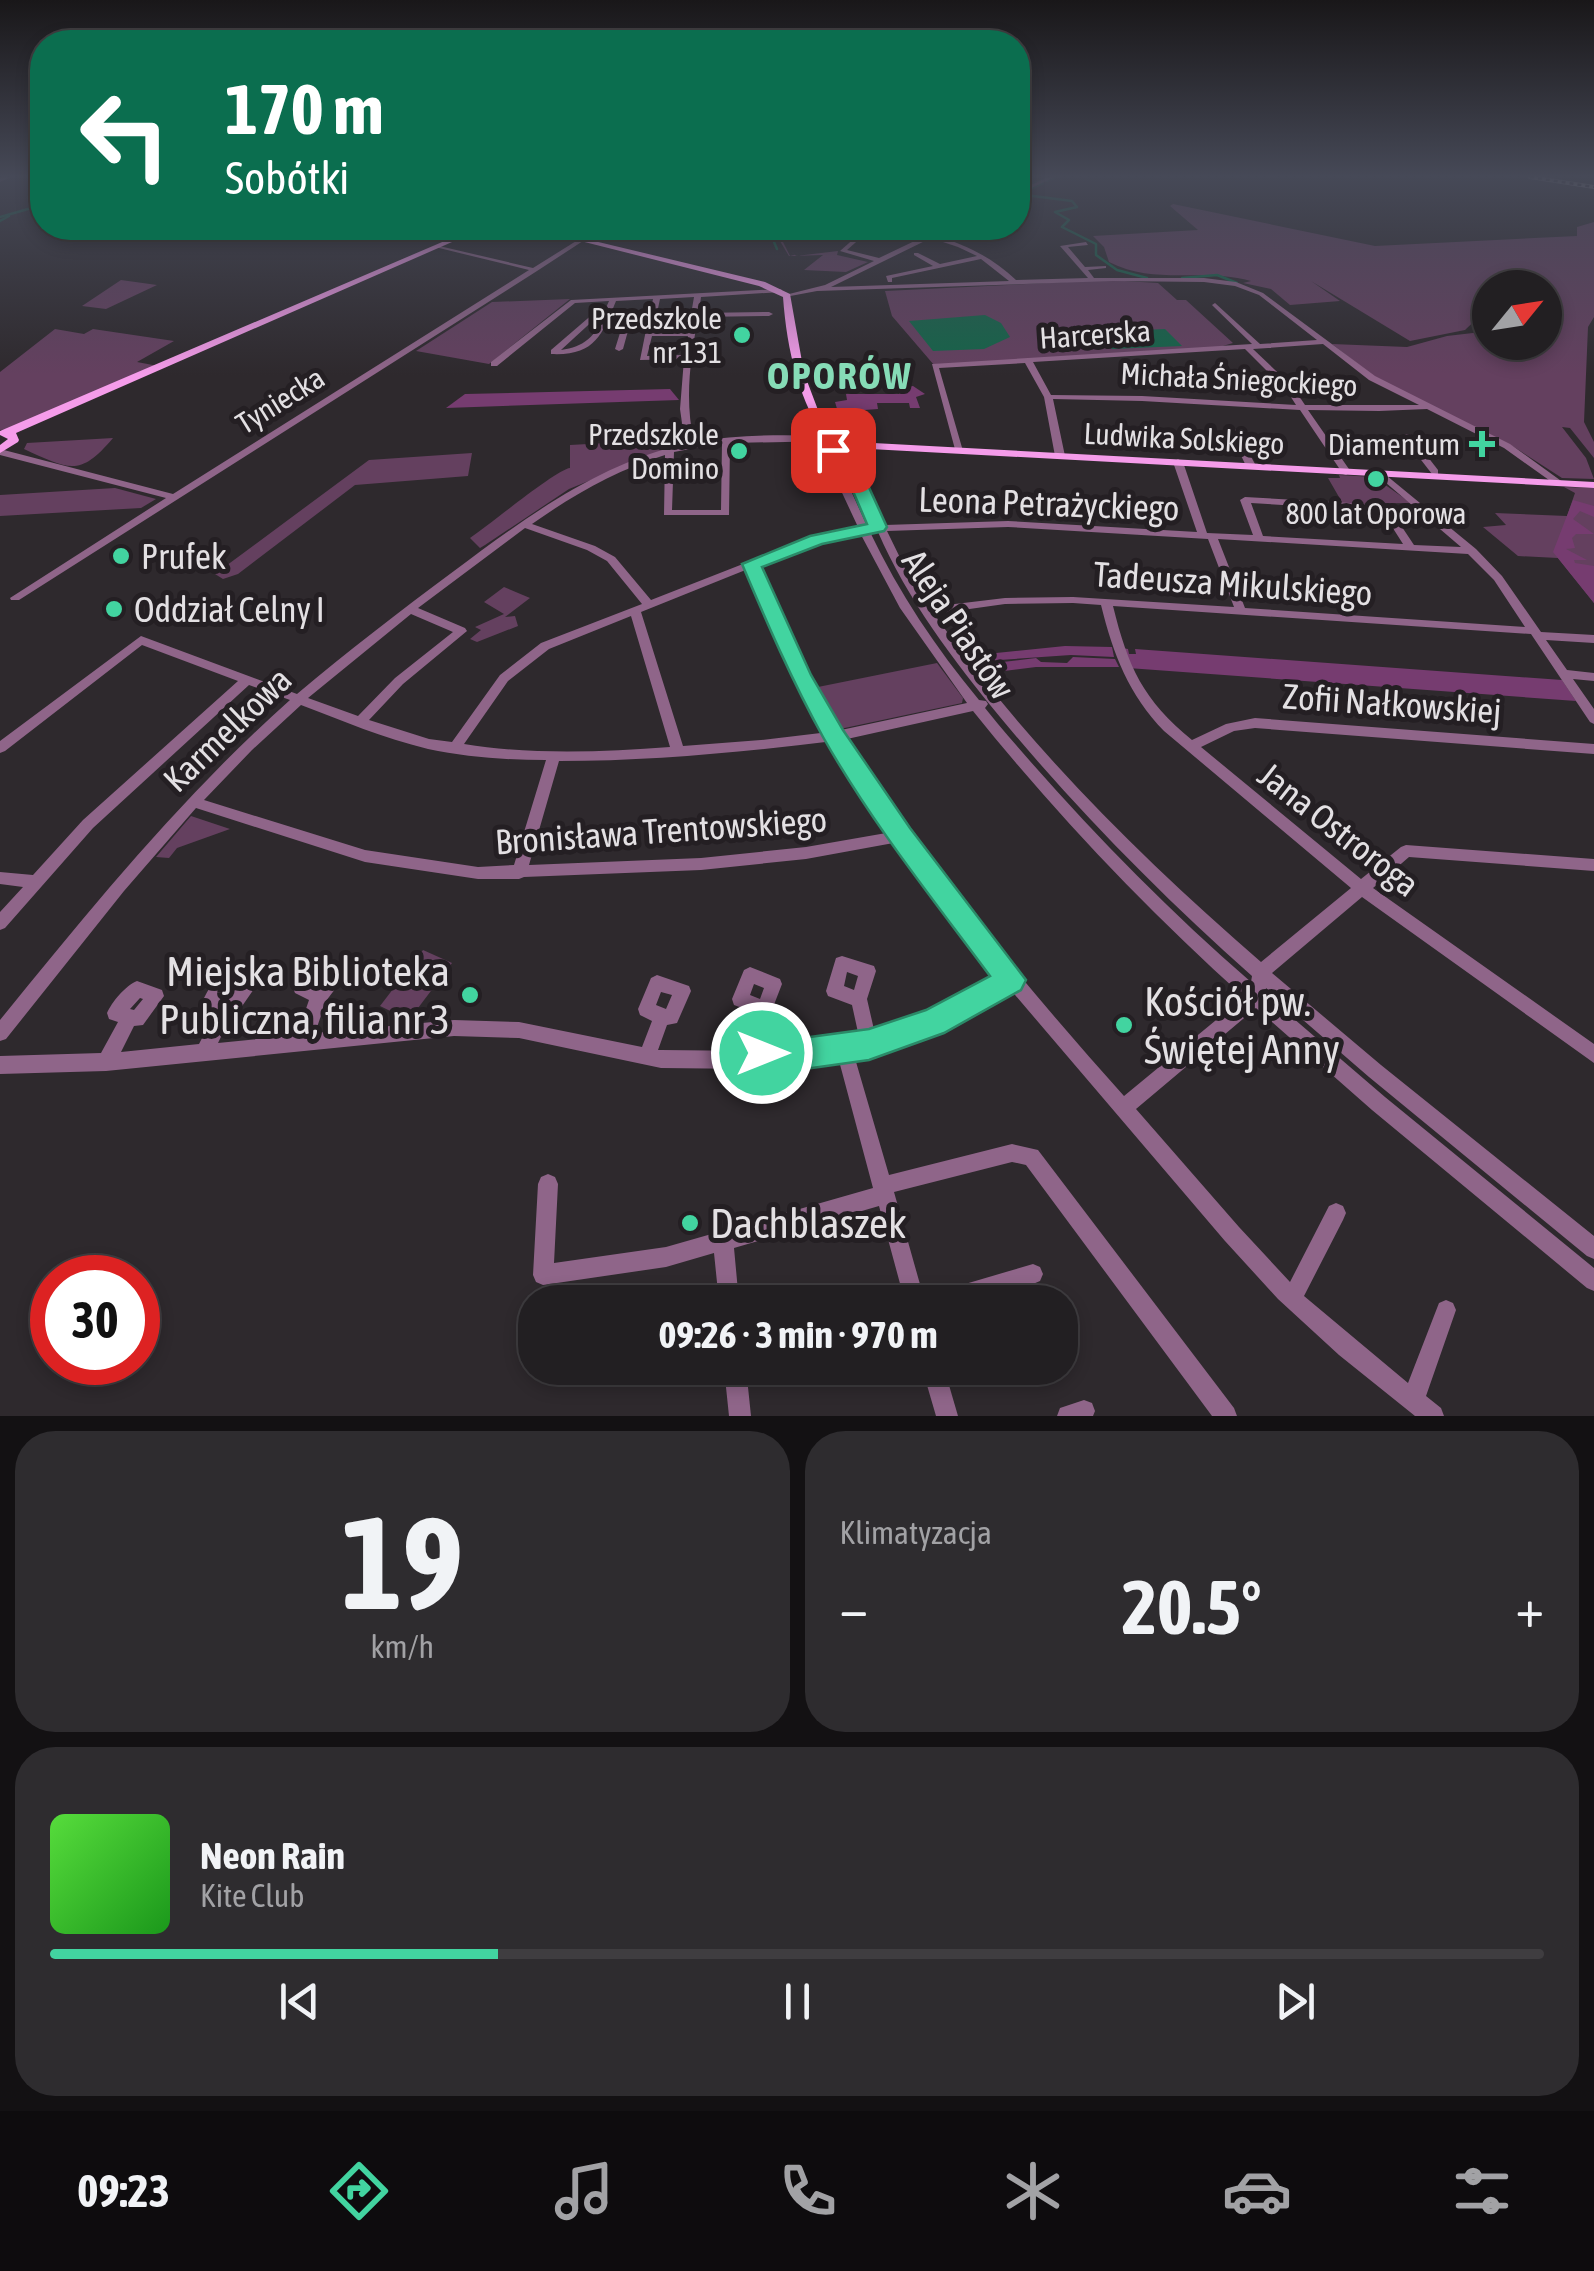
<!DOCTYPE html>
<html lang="pl">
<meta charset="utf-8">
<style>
body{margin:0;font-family:"Asap Condensed",sans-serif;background:#2e2c2f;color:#f1f3f6;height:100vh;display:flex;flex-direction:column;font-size:38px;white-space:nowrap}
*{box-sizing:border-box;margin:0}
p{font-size:32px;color:#a2a2a5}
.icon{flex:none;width:55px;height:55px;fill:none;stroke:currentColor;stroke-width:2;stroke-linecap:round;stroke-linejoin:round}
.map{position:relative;height:1416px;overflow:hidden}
.drawer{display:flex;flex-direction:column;gap:15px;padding:15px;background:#131113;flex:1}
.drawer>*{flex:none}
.hud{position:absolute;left:30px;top:30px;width:1000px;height:210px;border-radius:40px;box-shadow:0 5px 15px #0003,0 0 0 2px #3f3d40;background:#0b6e4f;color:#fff;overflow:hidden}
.needle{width:65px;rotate:60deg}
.tools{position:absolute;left:1472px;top:270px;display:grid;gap:20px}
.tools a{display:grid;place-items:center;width:90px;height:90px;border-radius:50%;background:#221f22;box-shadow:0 5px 15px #0003,0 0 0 2px #3f3d40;font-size:50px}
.speed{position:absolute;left:30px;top:1255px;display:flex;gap:20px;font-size:50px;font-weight:700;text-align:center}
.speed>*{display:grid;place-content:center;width:130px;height:130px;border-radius:50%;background:#221f22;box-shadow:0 5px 15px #0003,0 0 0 2px #3f3d40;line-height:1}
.speed .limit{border:15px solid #d22;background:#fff;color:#111}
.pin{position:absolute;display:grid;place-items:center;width:85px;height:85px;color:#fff;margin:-42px;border-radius:20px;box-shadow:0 5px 15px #0006}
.me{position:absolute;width:110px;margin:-55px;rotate:90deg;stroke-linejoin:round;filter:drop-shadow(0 0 8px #0008)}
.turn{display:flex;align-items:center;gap:35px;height:210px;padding:0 30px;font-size:45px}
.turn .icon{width:130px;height:130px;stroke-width:2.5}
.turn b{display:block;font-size:70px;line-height:85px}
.big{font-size:75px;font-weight:700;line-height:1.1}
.drawer .widget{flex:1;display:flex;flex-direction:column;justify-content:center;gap:15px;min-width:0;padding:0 35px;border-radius:40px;background:#2e2c2f}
.drawer .dial{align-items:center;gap:0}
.dial b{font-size:130px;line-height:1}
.song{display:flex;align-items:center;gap:30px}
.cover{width:120px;height:120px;border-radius:15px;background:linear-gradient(135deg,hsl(110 70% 55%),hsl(120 70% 35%))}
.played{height:10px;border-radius:5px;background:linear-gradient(90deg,#42d4a0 30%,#3f3d40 30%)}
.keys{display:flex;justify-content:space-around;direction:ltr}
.heat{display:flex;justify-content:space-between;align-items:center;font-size:55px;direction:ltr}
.drawer .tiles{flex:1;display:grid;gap:15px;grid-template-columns:1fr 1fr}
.widget:last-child{grid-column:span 2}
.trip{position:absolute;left:518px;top:1285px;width:560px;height:100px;border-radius:40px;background:#221f22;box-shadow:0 5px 15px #0003,0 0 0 2px #3f3d40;font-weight:700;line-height:100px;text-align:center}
.tabs{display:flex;height:160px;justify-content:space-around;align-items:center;background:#0e0c0e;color:#a2a2a5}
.tabs .icon{width:70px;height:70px}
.tabs .active{color:#42d4a0}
.tabs b{font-size:45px;color:#f1f3f6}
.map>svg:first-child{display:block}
.green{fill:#64405f}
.forest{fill:#763c70}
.water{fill:#156449}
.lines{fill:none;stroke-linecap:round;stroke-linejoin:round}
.stream{stroke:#156449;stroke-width:2.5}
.minor{fill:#8f6589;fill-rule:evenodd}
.major{fill:#f59cea;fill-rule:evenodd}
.rail-casing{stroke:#c9c6c9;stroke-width:4}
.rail{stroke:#241f23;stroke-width:2.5;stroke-dasharray:4;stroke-linecap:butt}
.route{fill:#42d4a0;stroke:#2b8a68;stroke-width:2.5}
.poi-dot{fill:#42d4a0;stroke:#241f23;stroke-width:4}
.labels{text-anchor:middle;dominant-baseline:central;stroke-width:10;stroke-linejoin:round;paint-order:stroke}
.far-poi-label{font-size:30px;fill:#e3e0e3;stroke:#241f23;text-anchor:end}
.far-street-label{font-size:30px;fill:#e3e0e3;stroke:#241f23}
.street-label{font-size:35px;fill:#e3e0e3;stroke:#241f23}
.poi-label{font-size:35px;fill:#e3e0e3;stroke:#241f23;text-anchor:start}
.far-district-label{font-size:38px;font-weight:bold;letter-spacing:2.5px;fill:#86dcb7;stroke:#241f23}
.near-poi-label{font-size:42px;fill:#e3e0e3;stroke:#241f23;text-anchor:start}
</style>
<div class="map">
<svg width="1594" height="1416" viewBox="0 0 1594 1416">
<rect width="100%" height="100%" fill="#2e292d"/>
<g class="green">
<path d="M1173,204L1375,246L1577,236V227L1594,222V317L1588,327L1584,422L1594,442V458L1570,428L1562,427L1586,458L1594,479L1562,478L1514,447L1377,379L1332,344L1407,347L1447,336L1490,331V342H1545V288H1490V306L1465,330L1410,341L1311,281L1340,301L1290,305L1271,289L1243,283L1251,281C1201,267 1157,286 1109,262L1104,247L1093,236L1198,230L1170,206Z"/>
<path d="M772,228H842L835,234L804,232L780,236L790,256L795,255L790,251L796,256L838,251L837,255L868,262L846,272L804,270L823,255L789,256Z"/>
<path d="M121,280L157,285L106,309L82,306Z"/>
<path d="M1108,280L1158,283L1177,300H1186L1233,343L1216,348L934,365L892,316L885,291Z"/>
<path d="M570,299L489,364L416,351L492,302Z"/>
<path d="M55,329L84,334L93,329L174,341L137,362L158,366L13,429L0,430V372Z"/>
<path d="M113,438C80,477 70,470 24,449L27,443Z"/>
<path d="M678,439L682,443L569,489L485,545L480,548L470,538C488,526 557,469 570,468V445Z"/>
<path d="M472,453L468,476L355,485L238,574L223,579L215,574L369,460Z"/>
<path d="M1339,475L1374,477L1411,503L1343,504L1328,478H1340Z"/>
<path d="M1564,487L1594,488V603L1558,558L1518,556L1483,527L1506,525L1495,513L1567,516L1575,493Z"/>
<path d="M115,488L156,499L141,508L0,516V495Z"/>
<path d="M504,587L530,598L505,617L515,616L518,626L477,642L470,639L481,630L475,627L504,614L484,602Z"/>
<path d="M937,663L963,698L962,703L840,729L813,688Z"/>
<path d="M191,816L230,829L177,848L169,858L156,857Z"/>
<path d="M423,950L452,963L409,1020L380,1006Z"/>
</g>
<g class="forest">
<path d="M913,386L925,394L916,397L920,408H910L909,403H877L878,409L838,412L835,402L847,400L846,394H899V388Z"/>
<path d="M670,389L679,400L446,408L465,394Z"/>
<path d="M1573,500L1594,506V517L1580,511L1573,519L1594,534H1576L1572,538L1575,548L1566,549L1587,560H1574L1575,563L1594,566V603L1553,552Z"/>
<path d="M1065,646L1112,647L1114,657L1071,655L985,661L988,663L978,671L967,656Z"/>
<path d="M1122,648L1128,649L1129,654H1136L1135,649L1562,680L1576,701L1128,668Z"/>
<path d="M1073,657L1115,659L1119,667H1036L980,674L994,663L1036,658L1041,662L1067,663Z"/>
</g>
<g class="water">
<path d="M985,315L1001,323L1010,337L984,349L933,351L909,321Z"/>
<path d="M1165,329L1182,346L1112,349L1097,332Z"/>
</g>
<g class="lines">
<g class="stream">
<path d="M1047,181L1056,177"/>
<path d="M1034,183L1042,180"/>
<path d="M1018,191L1031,185"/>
<path d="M1019,194L1043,183"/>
<path d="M1025,195L1072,201L1077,207L1055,212L1069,220L1062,227L1096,244V255L1117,270L1147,278"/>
<path d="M0,217L42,205"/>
<path d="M0,221L9,216"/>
<path d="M768,228L777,249"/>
<path d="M1182,278L1217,275L1237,283"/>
</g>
<g class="minor">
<path d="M3,177H11L0,182V178Z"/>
<path d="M1048,177H1055L1018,194V191Z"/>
<path d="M866,228H872L847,250L879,258L925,236L893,228L930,234L943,228H950L936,236C967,245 993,258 1016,280L1088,278L1060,246L1086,242L1088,245L1068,247L1085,267L1106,266V268L1088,270L1094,278H1204L1236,282L1263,293L1375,376L1510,444L1564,483L1562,485H1556L1504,448L1427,409L1379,411L1308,410L1351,472L1346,475L1343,474L1300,410L1142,401L1053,399L1065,456L1060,459L1055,456L1044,397L1025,363L939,368L963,451L956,453L932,364L1252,344L1213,306L1212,305L1215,303L1260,344L1317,340L1259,295L1235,286L1204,282L1113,281L817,291L785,297V295L825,285L874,261L840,251ZM931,238L958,247L977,256L940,264L918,253H914V255L933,266L886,276L888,282H892V278L981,259L1009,281L831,287ZM1323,344L1369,380L1419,405H1305L1293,387L1253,349ZM1245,349L1287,391L1296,405L1142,396L1051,395L1033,362Z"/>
<path d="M581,238L583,241L537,271L19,600H11L10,598L166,498L0,455V449L173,494L529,270L435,247V245L533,268Z"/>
<path d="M780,289L782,290V292L701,297L699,313L769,312L773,314L769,316L698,317C691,357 684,398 694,442C739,434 784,435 830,436L833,437V441L730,443L729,515H664L665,455C617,470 573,495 532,524L595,546L615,557L651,600L789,546L858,527L837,482L829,444L833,441C857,455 873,500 885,525L1008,521L1197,532L1173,462L1178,459L1183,462L1207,533L1253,535L1240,500L1245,497L1385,505L1388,506L1414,545L1461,547L1378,476V472L1381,471L1476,549L1502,576L1541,632L1594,635V643L1546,640L1567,670L1594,673V681L1573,679L1594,709V724L1590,722L1531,634L1113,606C1128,667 1143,700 1192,740L1226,724L1255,718L1594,744V754L1255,728L1234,731L1201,747L1361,879L1401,847L1406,845L1594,859V871L1409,857L1373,888L1594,1044V1063L1362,897L1272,973L1381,1065L1594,1236V1259L1587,1256L1369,1077L1266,988L1265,994L1385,1097L1594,1268V1291L1587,1288L1372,1110L1256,1008L1136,1109L1239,1227L1290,1282L1329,1206L1336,1203L1343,1206L1346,1213L1343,1220L1304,1296L1408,1383L1439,1303L1446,1300L1453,1303L1456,1310L1426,1396L1441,1408L1444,1416H1415L1339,1355L1278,1299L1225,1241L1010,989C960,1017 912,1046 854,1055L889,1175L1012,1144L1038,1150L1234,1408L1237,1416H1212L1026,1165L1012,1162L894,1192L925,1302H905L879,1206L734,1248L739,1302H719L714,1253L666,1267L543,1285L536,1282L533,1275L538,1184L541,1177L548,1174L555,1177L558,1184L554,1263L666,1247L873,1188L838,1057L753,1069L661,1068L519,1038L454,1036L106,1071L0,1074V1056L101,1053L118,1022L109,1019L107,1013C112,1002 125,986 137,981L162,990L164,996L143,1025L134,1026L121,1052L199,1044L216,1011L205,1006L203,1000C219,969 223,966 256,978L258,983L238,1012L232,1014L218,1043L297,1035L309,1000L295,993L293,988L313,959L319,957L346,967L348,972L326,1001L315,1033L454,1020L519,1022L642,1047L652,1021L640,1015L638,1009L651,978L657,975L689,986L691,991L677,1023L667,1025L658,1050H661L754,1051L750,1011L734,1005L732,999L744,970L750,967L780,979L782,984L770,1015L767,1016L771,1049L859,1037L852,1005L828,996L826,991L836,958L842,956L874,966L876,971L867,999L875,1034L928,1017L1000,977L962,929L899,842L806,859L701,870L524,877L519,879H478L365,862L196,808L124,891L6,1039L0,1041V1020C91,908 182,796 290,700L249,685L93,828L5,928L0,930V912L23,887L0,884V872L33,875L83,820L238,681L142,645L5,751L0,753V741L141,636L297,694C348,651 400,611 454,571C524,519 597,464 685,444L680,409L684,359L640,360L648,320H631L623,349L619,351L615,349L624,320H611L614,311H618V316H649L653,299L616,301C602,336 594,356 551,354V350L594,313L605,310L609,301L575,303L497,366H491V362L571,300ZM694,297L688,332H653L660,299ZM604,315C596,336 584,347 561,350L598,316ZM652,336H688L684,355L647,356ZM722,443L721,510H672L674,452ZM839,455L856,485L875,526H867L847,482ZM1251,503L1382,511L1403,544L1263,536ZM1008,527L1208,539L1234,607L1073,597L1005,598L930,607L907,572L887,531ZM525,528L587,550L607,561L642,604L541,643L500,675L452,742L429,739L369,720L403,684L467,631L465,628L418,608ZM870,532H878C907,599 953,660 1000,717C1077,810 1162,896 1252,976L1251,982C1160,903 1076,816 998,724L985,708L988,704L986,701L979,700C936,648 899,593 870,532ZM860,533L900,608L967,703L841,730L792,641L757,566L797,550ZM1218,539L1468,554L1494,580L1525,627L1245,608ZM748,569L780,641L829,732L761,740L683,746L641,612ZM1073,603L1101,605C1113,654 1129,695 1164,731L1351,888L1261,962C1141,858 1026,744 934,614L1005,604ZM411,614L453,632L395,678L358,716L308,698ZM631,616L670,747C602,752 532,755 464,744L508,681L549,649ZM301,705C343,721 383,738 428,749C466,757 506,760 546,760L514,865L478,867L365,850L204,800L252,750ZM973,711C1055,813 1146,909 1244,997L1124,1096C1023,983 927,868 847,739ZM834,741L892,832L806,847L701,858L529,865L559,761C651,761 743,752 834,741ZM847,972L858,976L854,990L844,986ZM322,973L327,975L316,987L313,985ZM754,984L764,988L760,999L750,995ZM232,986L237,987L227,1000L223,998ZM661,992L672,995L666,1009L656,1005ZM140,998L143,999L134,1010L130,1009Z"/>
<path d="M1230,428L1237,430L1256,466L1254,468L1246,466L1229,430Z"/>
<path d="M1404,434H1410L1438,470V474H1432L1404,438Z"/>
<path d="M1033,1264L1040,1267L1043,1274L1040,1281L1033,1284L971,1302H928L931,1295L938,1292Z"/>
<path d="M724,1368H746L751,1416H729Z"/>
<path d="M922,1368H944L958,1416H936Z"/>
<path d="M1084,1400L1092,1403L1095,1411L1093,1416H1057L1060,1408Z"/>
</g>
<g class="major">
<path d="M475,228H484L16,433L19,440L18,442L0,453V445L8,439L0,435V431Z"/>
<path d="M529,228H540L765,282L790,294L804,373L818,410L836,441L1594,482V488L833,447L829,446C799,400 787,352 783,297L759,286Z"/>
</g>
<defs>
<path id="rail" d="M1530,177L1594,187"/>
</defs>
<use href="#rail" class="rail-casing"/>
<use href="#rail" class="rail"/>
</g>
<linearGradient id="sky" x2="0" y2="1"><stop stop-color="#191719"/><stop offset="0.47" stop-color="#464957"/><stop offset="1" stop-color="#464957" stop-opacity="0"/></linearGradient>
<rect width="1594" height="375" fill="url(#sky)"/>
<path class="route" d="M833,439L857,461L887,527L884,531L822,544L762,567L811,675L843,730L910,828L1026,980L1021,990L944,1033L869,1060L762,1075L751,1070L746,1053L751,1042L762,1037L773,1042L869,1029L926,1010L990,976C932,898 871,822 823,737C792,681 767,623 742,564L810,536L867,524L841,463L825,450L827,441Z"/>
<g class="poi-dot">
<circle cx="742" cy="335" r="10"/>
<path d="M1477 429h10v10h10v10h-10v10h-10v-10h-10v-10h10z"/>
<circle cx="739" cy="451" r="10"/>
<circle cx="1376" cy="479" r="10"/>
<circle cx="121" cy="556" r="10"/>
<circle cx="114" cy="609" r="10"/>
<circle cx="470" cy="995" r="10"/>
<circle cx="1124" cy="1025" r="10"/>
<circle cx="690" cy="1223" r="10"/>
</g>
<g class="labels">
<g class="far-poi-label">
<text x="722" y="318">Przedszkole<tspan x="722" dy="34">nr 131</tspan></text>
<text x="719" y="434">Przedszkole<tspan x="719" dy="34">Domino</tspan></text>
<text x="1460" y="444">Diamentum</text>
<text x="1376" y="513" text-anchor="middle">800 lat Oporowa</text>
</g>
<g class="far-street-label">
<text transform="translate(1095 334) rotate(-4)">Harcerska</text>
<text transform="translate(1239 379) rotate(3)">Michała Śniegockiego</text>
<text transform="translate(280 400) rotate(-32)">Tyniecka</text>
<text transform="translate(1184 438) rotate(3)">Ludwika Solskiego</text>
</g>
<g class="street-label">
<text transform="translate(1049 503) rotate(2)">Leona Petrażyckiego</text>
<text transform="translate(1233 583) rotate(4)">Tadeusza Mikulskiego</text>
<text transform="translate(959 624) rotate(56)">Aleja Piastów</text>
<text transform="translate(1392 703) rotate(4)">Zofii Nałkowskiej</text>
<text transform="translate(227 729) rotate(-44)">Karmelkowa</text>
<text transform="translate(1339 829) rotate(38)">Jana Ostroroga</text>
<text transform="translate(661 830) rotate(-4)">Bronisława Trentowskiego</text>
</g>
<g class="poi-label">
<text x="141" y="556">Prufek</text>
<text x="134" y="609">Oddział Celny I</text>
</g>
<g class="far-district-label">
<text x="840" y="375">OPORÓW</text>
</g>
<g class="near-poi-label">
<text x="450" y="971" text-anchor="end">Miejska Biblioteka<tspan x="450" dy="48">Publiczna, filia nr 3</tspan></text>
<text x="1144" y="1001">Kościół pw.<tspan x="1144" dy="48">Świętej Anny</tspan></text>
<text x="710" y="1223">Dachblaszek</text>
</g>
</g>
</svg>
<div class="tools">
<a><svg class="needle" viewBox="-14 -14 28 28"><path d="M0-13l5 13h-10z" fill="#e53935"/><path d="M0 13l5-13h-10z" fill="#a2a2a5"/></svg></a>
</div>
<div class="speed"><div class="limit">30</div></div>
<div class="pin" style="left:833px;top:450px;background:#d93025"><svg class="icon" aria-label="arrive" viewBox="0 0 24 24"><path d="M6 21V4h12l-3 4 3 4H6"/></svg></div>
<svg class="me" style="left:762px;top:1053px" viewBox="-20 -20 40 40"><circle r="17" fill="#42d4a0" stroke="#fff" stroke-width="3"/><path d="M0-11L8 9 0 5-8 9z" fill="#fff"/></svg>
<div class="trip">09:26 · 3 min · 970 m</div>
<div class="hud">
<div class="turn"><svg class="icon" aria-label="left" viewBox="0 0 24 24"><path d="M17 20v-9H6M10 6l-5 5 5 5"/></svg><div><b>170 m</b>Sobótki</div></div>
</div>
</div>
<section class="drawer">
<div class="tiles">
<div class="widget dial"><b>19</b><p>km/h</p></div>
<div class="widget"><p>Klimatyzacja</p>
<div class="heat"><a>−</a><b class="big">20.5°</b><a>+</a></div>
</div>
<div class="widget">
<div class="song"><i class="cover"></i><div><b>Neon Rain</b><p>Kite Club</p></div></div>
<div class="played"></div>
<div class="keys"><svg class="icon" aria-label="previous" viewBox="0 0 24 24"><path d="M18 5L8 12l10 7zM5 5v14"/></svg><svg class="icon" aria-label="pause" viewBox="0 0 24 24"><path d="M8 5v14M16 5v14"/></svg><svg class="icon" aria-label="next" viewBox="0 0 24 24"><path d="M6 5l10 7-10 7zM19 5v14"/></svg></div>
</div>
</div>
</section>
<nav class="tabs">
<b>09:23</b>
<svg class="icon active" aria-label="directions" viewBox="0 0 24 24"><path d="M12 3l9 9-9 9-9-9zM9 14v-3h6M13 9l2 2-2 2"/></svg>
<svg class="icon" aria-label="music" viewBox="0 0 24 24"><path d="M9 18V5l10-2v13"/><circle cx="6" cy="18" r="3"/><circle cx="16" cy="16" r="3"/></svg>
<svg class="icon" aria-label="phone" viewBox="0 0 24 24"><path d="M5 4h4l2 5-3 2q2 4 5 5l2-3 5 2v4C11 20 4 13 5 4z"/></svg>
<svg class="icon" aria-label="climate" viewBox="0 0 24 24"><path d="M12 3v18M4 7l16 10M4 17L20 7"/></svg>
<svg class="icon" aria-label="car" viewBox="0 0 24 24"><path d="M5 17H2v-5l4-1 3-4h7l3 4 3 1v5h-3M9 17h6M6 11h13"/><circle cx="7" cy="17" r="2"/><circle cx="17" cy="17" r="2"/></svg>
<svg class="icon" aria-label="filters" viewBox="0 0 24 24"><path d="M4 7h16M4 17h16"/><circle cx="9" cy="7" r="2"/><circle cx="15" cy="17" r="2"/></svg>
</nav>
